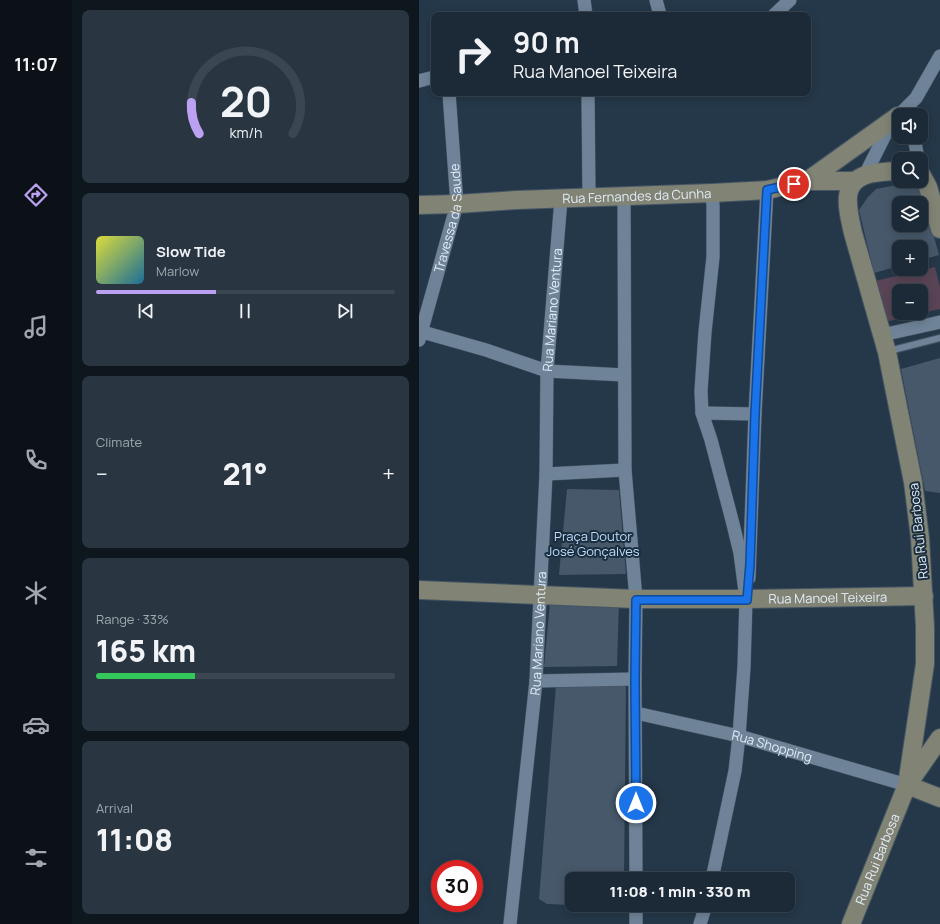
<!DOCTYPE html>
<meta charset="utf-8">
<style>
body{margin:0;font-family:Manrope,sans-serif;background:#293642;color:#f1f3f6;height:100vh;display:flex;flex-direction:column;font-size:15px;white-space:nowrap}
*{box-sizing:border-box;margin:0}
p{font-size:13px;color:#a0a7ad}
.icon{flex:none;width:22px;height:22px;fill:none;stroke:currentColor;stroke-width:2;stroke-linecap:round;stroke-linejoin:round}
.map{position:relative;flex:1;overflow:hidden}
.details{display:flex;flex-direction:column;gap:10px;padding:10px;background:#0f171e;width:347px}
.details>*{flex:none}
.hud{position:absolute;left:12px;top:12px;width:380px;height:84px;border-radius:8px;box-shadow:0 2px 10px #0003,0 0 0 1px #3a4652;background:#1c2a37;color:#f1f3f6;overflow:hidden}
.buttons{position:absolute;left:473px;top:108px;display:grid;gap:8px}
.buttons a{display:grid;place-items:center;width:36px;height:36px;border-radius:8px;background:#1c2a37;box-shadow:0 2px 10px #0003,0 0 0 1px #3a4652;font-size:20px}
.speed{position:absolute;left:12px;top:860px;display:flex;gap:8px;font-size:20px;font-weight:700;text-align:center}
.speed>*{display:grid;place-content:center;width:52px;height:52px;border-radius:50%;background:#1c2a37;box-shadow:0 2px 10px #0003,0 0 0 1px #3a4652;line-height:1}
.speed .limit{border:6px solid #d22;background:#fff;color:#111}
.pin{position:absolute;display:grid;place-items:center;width:34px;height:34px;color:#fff;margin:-17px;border:2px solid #fff;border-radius:50%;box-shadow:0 1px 4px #0007}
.me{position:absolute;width:44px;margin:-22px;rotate:0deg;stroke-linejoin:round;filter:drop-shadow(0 0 3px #0008)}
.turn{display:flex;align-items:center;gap:14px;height:84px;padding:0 16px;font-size:18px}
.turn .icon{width:52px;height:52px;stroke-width:2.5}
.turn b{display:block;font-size:28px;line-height:34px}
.big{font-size:30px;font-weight:800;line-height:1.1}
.details .tile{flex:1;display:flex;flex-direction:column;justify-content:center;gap:6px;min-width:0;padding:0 14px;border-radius:8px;background:#293642}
.details .dial{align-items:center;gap:0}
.dial svg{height:104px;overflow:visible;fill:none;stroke:#3a4652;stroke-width:7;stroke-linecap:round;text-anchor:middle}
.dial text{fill:#f1f3f6;stroke:none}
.song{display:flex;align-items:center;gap:12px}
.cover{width:48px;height:48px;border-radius:6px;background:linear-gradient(135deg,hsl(60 70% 55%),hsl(200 70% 35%))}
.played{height:4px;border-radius:2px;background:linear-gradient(90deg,#bca0f2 40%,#3a4652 40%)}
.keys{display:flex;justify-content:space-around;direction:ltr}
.heat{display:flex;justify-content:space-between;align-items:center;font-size:22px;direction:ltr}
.charge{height:6px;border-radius:3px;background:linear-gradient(90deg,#34c759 33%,#3a4652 0)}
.trip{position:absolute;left:146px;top:872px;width:230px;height:40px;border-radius:8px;background:#1c2a37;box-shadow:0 2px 10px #0003,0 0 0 1px #3a4652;font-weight:800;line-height:40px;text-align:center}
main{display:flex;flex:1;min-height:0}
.tabs{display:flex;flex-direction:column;width:72px;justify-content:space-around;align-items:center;background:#0b1116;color:#a0a7ad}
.tabs .icon{width:28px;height:28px}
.tabs .on{color:#bca0f2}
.tabs b{font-size:18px;color:#f1f3f6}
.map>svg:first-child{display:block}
.green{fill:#46586a;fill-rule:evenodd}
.building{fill:#584455}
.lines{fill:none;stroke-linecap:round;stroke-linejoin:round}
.lane-casing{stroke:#445564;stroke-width:8}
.street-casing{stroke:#445564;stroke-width:14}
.secondary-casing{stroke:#445564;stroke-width:20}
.lane{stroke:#6f8398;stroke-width:6}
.street{stroke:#6f8398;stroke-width:13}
.secondary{stroke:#818374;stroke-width:18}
.route-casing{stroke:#114b97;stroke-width:10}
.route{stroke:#1a73e8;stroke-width:7}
.labels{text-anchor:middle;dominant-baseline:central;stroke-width:4;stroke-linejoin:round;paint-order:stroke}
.street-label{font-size:13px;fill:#e2edf9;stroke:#1b2e3e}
.park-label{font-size:13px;fill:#beddfc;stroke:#1b2e3e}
</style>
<main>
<nav class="tabs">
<b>11:07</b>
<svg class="icon on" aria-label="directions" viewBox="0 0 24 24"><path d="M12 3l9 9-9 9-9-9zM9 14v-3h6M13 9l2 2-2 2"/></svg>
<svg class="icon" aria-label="music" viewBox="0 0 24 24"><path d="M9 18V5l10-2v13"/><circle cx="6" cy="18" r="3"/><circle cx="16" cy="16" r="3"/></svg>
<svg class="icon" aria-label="phone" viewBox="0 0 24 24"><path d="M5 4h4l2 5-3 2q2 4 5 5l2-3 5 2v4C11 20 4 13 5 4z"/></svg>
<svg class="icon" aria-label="climate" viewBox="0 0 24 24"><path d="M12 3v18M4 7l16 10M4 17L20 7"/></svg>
<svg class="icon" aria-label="car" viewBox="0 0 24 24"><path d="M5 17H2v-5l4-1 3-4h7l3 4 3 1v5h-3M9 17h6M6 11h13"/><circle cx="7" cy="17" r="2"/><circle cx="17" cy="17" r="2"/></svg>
<svg class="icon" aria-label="filters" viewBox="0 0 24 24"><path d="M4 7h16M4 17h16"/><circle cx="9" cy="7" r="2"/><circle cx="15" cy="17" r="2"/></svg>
</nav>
<section class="details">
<div class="tile dial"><svg viewBox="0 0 100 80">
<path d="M14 69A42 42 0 1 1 86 69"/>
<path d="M14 69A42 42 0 0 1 8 45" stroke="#bca0f2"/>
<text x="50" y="56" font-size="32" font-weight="700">20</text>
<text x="50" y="72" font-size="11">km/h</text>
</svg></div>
<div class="tile">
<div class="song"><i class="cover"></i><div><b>Slow Tide</b><p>Marlow</p></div></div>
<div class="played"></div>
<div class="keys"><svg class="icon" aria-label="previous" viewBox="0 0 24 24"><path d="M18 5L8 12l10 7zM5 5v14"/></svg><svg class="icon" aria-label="pause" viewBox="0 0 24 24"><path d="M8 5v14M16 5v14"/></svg><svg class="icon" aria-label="next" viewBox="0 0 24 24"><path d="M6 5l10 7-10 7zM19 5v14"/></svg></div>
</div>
<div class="tile"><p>Climate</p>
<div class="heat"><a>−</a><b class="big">21°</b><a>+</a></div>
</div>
<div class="tile"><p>Range · 33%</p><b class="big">165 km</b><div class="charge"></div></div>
<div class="tile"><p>Arrival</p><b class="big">11:08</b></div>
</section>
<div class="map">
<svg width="521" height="924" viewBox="0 0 521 924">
<rect width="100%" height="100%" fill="#253849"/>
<g class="green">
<path d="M488,183L502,190L520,255L502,260V247H480V266L455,273L440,210L449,197L457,189ZM480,203H502V225H480Z"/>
<path d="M521,358V493L506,491L482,369Z"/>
<path d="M148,489L200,490L207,574L140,575Z"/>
<path d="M200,599L198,666L125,667L131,603Z"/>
<path d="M207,684L205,879H153V905L128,904L120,899L137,685Z"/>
</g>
<path class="building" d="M516,267L521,287V309L502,313V291H480V313L501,314L466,322L456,281Z"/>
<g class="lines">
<defs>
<path id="lane" d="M470,351L521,338"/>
<g id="street">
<path d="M165,0L167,15"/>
<path d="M237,0L241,15"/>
<path d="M355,15L371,0"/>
<path d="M0,81L15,77"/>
<path d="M169,93L170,197"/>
<path d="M495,137L499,159"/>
<path d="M446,175L472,123L497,98L521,56"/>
<path d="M205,196L206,470L217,599L216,679L217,879"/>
<path d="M0,331L67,350L128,371L205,375"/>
<path d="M463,335L521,322"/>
<path id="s1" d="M0,340L38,204L30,93"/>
<path d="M283,413L336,414"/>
<path d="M127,474L206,470"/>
<path d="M330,578L336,414L348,190"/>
<path d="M117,681L216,679"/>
<path id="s2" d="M217,713L320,736L488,785"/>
<path d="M293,879L316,771L320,736L325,667L327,599L321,553L314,524L292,440L283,413L282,391L286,332L294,257V206L293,193"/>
<path d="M217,905V924"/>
<path id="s3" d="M91,924L117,681L127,474L128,371L142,199"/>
<path d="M281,924L287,905"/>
</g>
<g id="secondary">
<path d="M502,174L509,187L521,229"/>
<path d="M388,181L479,116"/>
<path id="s4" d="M0,205L38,204L98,200L293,193L348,190L388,181H435"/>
<path id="s5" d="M0,590L217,599H327L505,596"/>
<path d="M491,781L521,738"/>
<path d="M488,785L521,798"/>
<path id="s6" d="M432,924L488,785L506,664V627L501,538L494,482L468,352L434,233C428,206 420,179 455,173C463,172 472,171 480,171"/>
</g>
</defs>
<use href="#lane" class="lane-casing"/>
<use href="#street" class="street-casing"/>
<use href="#secondary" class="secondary-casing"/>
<use href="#lane" class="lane"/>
<use href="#street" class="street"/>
<use href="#secondary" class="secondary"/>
</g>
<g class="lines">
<defs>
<path id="route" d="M217,803L216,679L217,600H328L331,564L336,414L348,190L375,184"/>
</defs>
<use href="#route" class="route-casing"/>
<use href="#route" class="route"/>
</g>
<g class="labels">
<g class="street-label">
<text stroke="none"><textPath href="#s4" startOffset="218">Rua Fernandes da Cunha</textPath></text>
<text stroke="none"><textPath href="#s1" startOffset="126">Travessa da Saude</textPath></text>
<text stroke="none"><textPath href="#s3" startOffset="616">Rua Mariano Ventura</textPath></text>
<text transform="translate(499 531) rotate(-96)">Rua Rui Barbosa</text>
<text stroke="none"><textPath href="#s5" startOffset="409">Rua Manoel Teixeira</textPath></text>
<text stroke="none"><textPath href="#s3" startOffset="292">Rua Mariano Ventura</textPath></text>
<text stroke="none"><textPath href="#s2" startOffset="140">Rua Shopping</textPath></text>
<text stroke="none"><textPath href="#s6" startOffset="70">Rua Rui Barbosa</textPath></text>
</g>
<g class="park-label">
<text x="174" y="536">Praça Doutor<tspan x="174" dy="15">José Gonçalves</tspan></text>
</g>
</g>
</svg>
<div class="buttons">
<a><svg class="icon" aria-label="sound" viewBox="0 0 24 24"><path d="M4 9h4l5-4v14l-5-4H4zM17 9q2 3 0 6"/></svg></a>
<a><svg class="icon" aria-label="search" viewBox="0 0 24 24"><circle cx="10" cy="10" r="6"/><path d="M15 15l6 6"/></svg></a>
<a><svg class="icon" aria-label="layers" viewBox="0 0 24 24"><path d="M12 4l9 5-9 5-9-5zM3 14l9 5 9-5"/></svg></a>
<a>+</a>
<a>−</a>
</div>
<div class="speed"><div class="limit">30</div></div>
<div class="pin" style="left:375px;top:184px;background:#d93025"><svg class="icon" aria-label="arrive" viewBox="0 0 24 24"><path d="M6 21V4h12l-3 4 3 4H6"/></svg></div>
<svg class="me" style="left:217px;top:803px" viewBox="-20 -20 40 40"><circle r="17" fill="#1a73e8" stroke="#fff" stroke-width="3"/><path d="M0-11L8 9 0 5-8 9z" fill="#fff"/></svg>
<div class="trip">11:08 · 1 min · 330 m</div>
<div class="hud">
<div class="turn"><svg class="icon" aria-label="right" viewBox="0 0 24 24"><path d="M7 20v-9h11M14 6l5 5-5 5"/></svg><div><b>90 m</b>Rua Manoel Teixeira</div></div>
</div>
</div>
</main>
